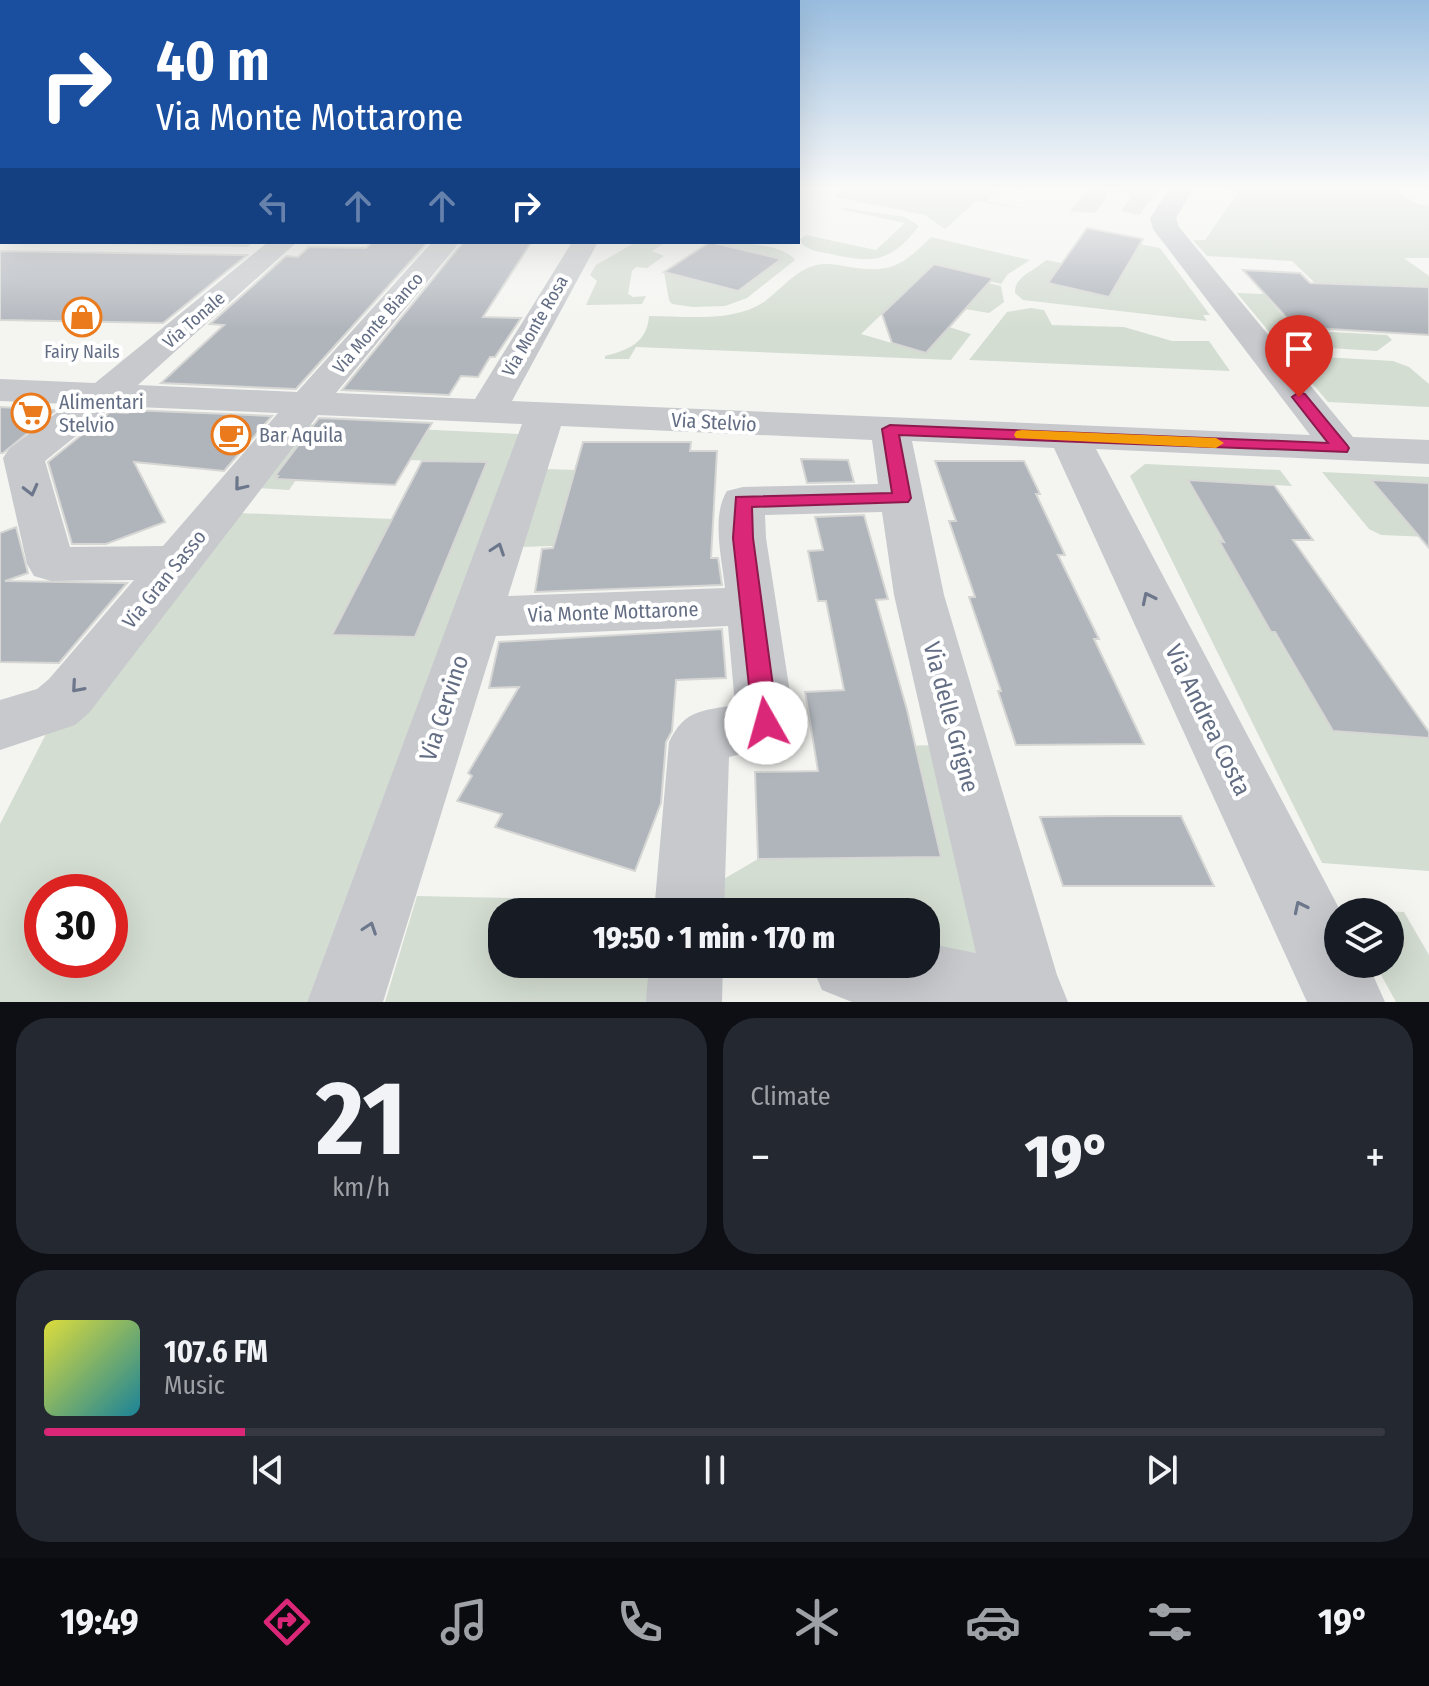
<!DOCTYPE html>
<meta charset="utf-8">
<style>
body{margin:0;font-family:"Fira Sans Condensed",sans-serif;background:#242831;color:#f1f3f6;height:100vh;display:flex;flex-direction:column;font-size:30px;white-space:nowrap}
*{box-sizing:border-box;margin:0}
p{font-size:26px;color:#9ea1a6}
.icon{flex:none;width:44px;height:44px;fill:none;stroke:currentColor;stroke-width:2;stroke-linecap:round;stroke-linejoin:round}
.map{position:relative;height:1002px;overflow:hidden}
.side{display:flex;flex-direction:column;gap:16px;padding:16px;background:#0d0f14;flex:1}
.side>*{flex:none}
.top-card{position:absolute;left:0px;top:0px;width:800px;height:244px;box-shadow:0 8px 32px #0002;background:#1a4fa0;color:#fff;overflow:hidden}
.buttons{position:absolute;left:1324px;top:898px;display:grid;gap:16px}
.buttons a{display:grid;place-items:center;width:80px;height:80px;border-radius:50%;background:#171b24;box-shadow:0 8px 32px #0002;font-size:40px}
.speed{position:absolute;left:24px;top:874px;display:flex;gap:16px;font-size:40px;font-weight:700;text-align:center}
.speed>*{display:grid;place-content:center;width:104px;height:104px;border-radius:50%;background:#171b24;box-shadow:0 8px 32px #0002;line-height:1}
.speed .limit{border:12px solid #d22;background:#fff;color:#111}
.pin{position:absolute;display:grid;place-items:center;width:68px;height:68px;color:#fff;margin:-82px -34px;border-radius:50% 50% 50% 0;rotate:-45deg;box-shadow:0 0 8px #0007}
.pin .icon{rotate:45deg}
.me{position:absolute;width:88px;margin:-44px;rotate:353deg;stroke-linejoin:round;filter:drop-shadow(0 0 6px #0008)}
.turn{display:flex;align-items:center;gap:28px;height:168px;padding:0 24px;font-size:36px}
.turn .icon{width:104px;height:104px;stroke-width:2.5}
.turn b{display:block;font-size:56px;line-height:68px}
.lanes{display:flex;align-items:center;height:76px;padding:0 24px;background:#0003;justify-content:center;gap:40px;direction:ltr}
.lanes .off{opacity:.35}
.big{font-size:60px;font-weight:800;line-height:1.1}
.side .tile{flex:1;display:flex;flex-direction:column;justify-content:center;gap:12px;min-width:0;padding:0 28px;border-radius:32px;background:#242831}
.side .dial{align-items:center;gap:0}
.dial b{font-size:104px;line-height:1}
.song{display:flex;align-items:center;gap:24px}
.cover{width:96px;height:96px;border-radius:12px;background:linear-gradient(135deg,hsl(60 70% 55%),hsl(190 70% 35%))}
.played{height:8px;border-radius:4px;background:linear-gradient(90deg,#db2777 15%,#363941 15%)}
.keys{display:flex;justify-content:space-around;direction:ltr}
.heat{display:flex;justify-content:space-between;align-items:center;font-size:44px;direction:ltr}
.side .tiles{flex:1;display:grid;gap:16px;grid-template-columns:1fr 1fr}
.tile:last-child{grid-column:span 2}
.trip{position:absolute;left:488px;top:898px;width:452px;height:80px;border-radius:32px;background:#171b24;box-shadow:0 8px 32px #0002;font-weight:800;line-height:80px;text-align:center}
.tab-bar{display:flex;height:128px;justify-content:space-around;align-items:center;background:#090b0e;color:#9ea1a6}
.tab-bar .icon{width:56px;height:56px}
.tab-bar .active{color:#db2777}
.tab-bar b{font-size:36px;color:#f1f3f6}
.map>svg:first-child{display:block}
.green{fill:#d4ddd2;fill-rule:evenodd}
.building{fill:#b0b5bc;stroke:#d6d7d4;stroke-width:2}
.lines{fill:none;stroke-linecap:round;stroke-linejoin:round}
.minor{fill:#c7c9cd;fill-rule:evenodd}
.oneway{stroke:#6d778b}
.route{fill:#db2777;stroke:#8e194d;stroke-width:2}
.slow{fill:#f59e0b}
.labels{text-anchor:middle;dominant-baseline:central;stroke-width:8;stroke-linejoin:round;paint-order:stroke}
.far-street-label{font-size:18px;fill:#636e84;stroke:#fff}
.far-poi-label{font-size:18px;fill:#636e84;stroke:#fff}
.poi-label{font-size:20px;fill:#636e84;stroke:#fff;text-anchor:start}
.street-label{font-size:20px;fill:#636e84;stroke:#fff}
.near-street-label{font-size:24px;fill:#636e84;stroke:#fff}
</style>
<div class="map">
<svg width="1429" height="1002" viewBox="0 0 1429 1002">
<rect width="100%" height="100%" fill="#f4f5f1"/>
<g class="green">
<path d="M841,189H999L987,201L1032,210L976,201L945,229L925,215L835,197Z"/>
<path d="M1088,189H1158L1139,215L1121,211L1131,197L1121,190L1105,191L1108,196L1095,213L1070,211Z"/>
<path d="M1227,189H1394L1419,205H1429V258H1404L1429,276V287L1316,284L1292,261L1207,256L1193,240H1205L1238,193Z"/>
<path d="M844,208L905,217L919,226C891,262 874,264 831,254C820,252 810,251 802,244L800,239L806,235L876,250L905,223L839,209Z"/>
<path d="M931,237L1030,260L1008,274L1001,284L989,281L992,277L934,264L861,334L926,353L949,327L971,334L951,360L636,347L629,359H605V356C628,350 647,343 649,316C685,316 732,323 764,302C779,291 795,271 813,266C825,262 838,265 850,267C891,274 903,265 931,237Z"/>
<path d="M10,242H254L247,247Z"/>
<path d="M636,242H666L652,251L664,256L647,268L636,267L632,271L628,294L633,297L646,296L642,304L586,305L597,281L590,275L596,265Z"/>
<path d="M710,242C731,242 783,243 795,260L747,298L725,306L693,307L672,304L669,300L664,272L738,291L780,260Z"/>
<path d="M1140,244L1160,248L1210,315H1203L1207,321L1023,300L1015,293C1014,276 1035,271 1046,260L1062,263L1049,283L1109,297Z"/>
<path d="M988,283L1001,286L1004,302L989,313L965,309Z"/>
<path d="M1237,293L1264,294L1295,330L1387,335L1392,340L1377,351L1280,345Z"/>
<path d="M1031,308L1044,310L1052,325L1124,327L1172,341H1209L1230,371L969,360L1007,312Z"/>
<path d="M1288,355L1393,361L1409,367L1429,384V407L1328,402Z"/>
<path d="M306,424L519,434L307,1002H0V824L49,728L238,513L392,519L333,635L415,637L486,463L410,460L422,438L277,478L296,480L289,490L257,488ZM42,892H110V960H42Z"/>
<path d="M1145,464L1280,470L1292,486L1189,480L1224,542H1220L1333,731L1429,738V871L1322,863L1130,476Z"/>
<path d="M544,469L577,470L584,545L520,547Z"/>
<path d="M1322,472L1429,477V483L1372,481L1408,523L1429,525V537L1381,535L1369,529Z"/>
<path d="M943,745L982,954L926,945V912H757L725,902L722,898V880L758,859H849L845,832L894,746Z"/>
<path d="M417,896L657,901L656,912H502V964H652L649,1002H385Z"/>
<path d="M1346,909L1404,912L1429,955V1002H1396L1375,964H1390V912H1348Z"/>
</g>
<g class="building">
<path d="M1087,228L1143,239L1109,297L1048,283Z"/>
<path d="M372,242H428L296,389L161,383L224,325L210,324L286,256L298,257L309,247L366,248Z"/>
<path d="M463,242L531,243L483,317L521,318L495,357H490L478,377L461,376L449,395L342,390Z"/>
<path d="M710,242L781,259L738,291L664,272Z"/>
<path d="M0,251L237,255H247L163,323L0,320Z"/>
<path d="M934,264L993,278L926,353L892,343L882,314Z"/>
<path d="M1243,270L1300,273L1310,283L1429,287V335L1295,327Z"/>
<path d="M0,407L35,409L56,410L3,453H0Z"/>
<path d="M131,410L272,416L224,471L134,462L165,522L106,544H72L48,462L110,412L128,413Z"/>
<path d="M319,418L432,423L395,485L276,479L278,476H275Z"/>
<path d="M583,442H691L690,451H717L711,558H718L722,585L535,592L542,549L553,548Z"/>
<path d="M801,459L848,460L854,482L807,483Z"/>
<path d="M422,461L487,462L415,637L332,635Z"/>
<path d="M935,461H1024L1040,494H1036L1065,555H1058L1099,639H1094L1144,744L1016,745L998,691H1001L969,597H975L949,521H956Z"/>
<path d="M1188,480L1274,485L1313,540H1293L1429,732V738L1333,731L1275,632H1271L1219,541L1224,542Z"/>
<path d="M1371,480L1429,483V548Z"/>
<path d="M864,515L888,599L876,600L907,710L941,857L758,859L755,772L818,771L805,692L844,690L826,601H818L808,551L823,550L815,517Z"/>
<path d="M16,527L28,573L5,581L127,583L59,663L0,662V533Z"/>
<path d="M722,629L726,678L676,680L672,731L666,742L661,803L635,871L495,827L502,814L457,801L472,776L468,773L519,687L489,688L499,642Z"/>
<path d="M1111,816H1181L1214,886H1063L1040,817Z"/>
</g>
<g class="lines">
<g class="minor">
<path d="M1169,189H1193L1176,218L1179,227L1353,437L1429,440V464L1096,449L1341,912H1338V964H1368L1385,1002H1307L1054,448L912,441L944,595L1057,975L1068,1002H852L822,990L811,964H926V943L976,953L894,595L882,512L765,515L766,538L795,725L787,743L729,757L724,912H654L669,742C685,709 702,711 735,705L728,626L496,636L383,1002H307L522,424L318,415L89,713L75,725L0,750V700L37,689L49,679L134,580L51,581L34,576L27,564L3,458L9,449L68,404L0,401V379L95,383L268,242H297L138,385L297,392L432,242H460L336,393L475,399L572,242H598L512,401L1310,435L1153,229L1150,218ZM113,406L278,413L163,546L70,547L45,461ZM561,426L872,440L878,484L743,487L727,491C711,516 722,559 725,588L508,596Z"/>
<path d="M649,964H723L722,1002H646Z"/>
</g>
</g>
<defs><path id="oneway-chevron" d="M-2-3.5L2.5 0L-2 3.5" fill="none" stroke-width="1.6" stroke-linecap="round" stroke-linejoin="round" transform="scale(2)"/></defs>
<g class="oneway">
<use href="#oneway-chevron" transform="translate(240 485) rotate(129)"/>
<use href="#oneway-chevron" transform="translate(31 490) rotate(76)"/>
<use href="#oneway-chevron" transform="translate(498 549) rotate(-71)"/>
<use href="#oneway-chevron" transform="translate(1148 598) rotate(-116)"/>
<use href="#oneway-chevron" transform="translate(77 687) rotate(131)"/>
<use href="#oneway-chevron" transform="translate(1300 907) rotate(-116)"/>
<use href="#oneway-chevron" transform="translate(370 928) rotate(-71)"/>
</g>
<linearGradient id="sky" x2="0" y2="1"><stop stop-color="#99bddf"/><stop offset="0.57" stop-color="#fafaf9"/><stop offset="1" stop-color="#fafaf9" stop-opacity="0"/></linearGradient>
<rect width="1429" height="330" fill="url(#sky)"/>
<path class="route" d="M1299,392L1305,394L1347,445L1349,448L1347,452L899,435L911,498L908,502L752,507L753,538L778,723L774,730L766,733L757,730L753,723L733,538L736,497L892,493L882,429L890,425L1328,443L1292,397Z"/>
<path class="slow" d="M1022,430L1216,438L1224,443L1216,448L1016,438L1014,435L1016,431Z"/>
<defs>
<symbol id="shop-ring" viewBox="-11 -11 22 22"><circle r="9.5" fill="#fff" stroke="#ea7a1c" stroke-width="1.5"/><path d="M-5-2.5h2.3a2.7 3.5 0 0 1 5.4 0H5L5.5 6h-11ZM-1.5-2.5h3a1.5 2.3 0 0 0-3 0Z" fill="#ea7a1c"/></symbol>
<symbol id="supermarket-ring" viewBox="-11 -11 22 22"><circle r="9.5" fill="#fff" stroke="#ea7a1c" stroke-width="1.5"/><path d="M-6-5.5h2.5l.6 2H6L4.5 2H-2.5L-4.4-4H-6ZM-1.5 3.2a1.3 1.3 0 1 0 .1 0ZM3 3.2a1.3 1.3 0 1 0 .1 0Z" fill="#ea7a1c"/></symbol>
<symbol id="cafe-ring" viewBox="-11 -11 22 22"><circle r="9.5" fill="#fff" stroke="#ea7a1c" stroke-width="1.5"/><path d="M-5.5-4.5H6V0H3Q3 3.5 0 3.5H-2.5Q-5.5 3.5-5.5 0ZM3-3.2v2h1.7v-2ZM-6 4.5H4V6H-6Z" fill="#ea7a1c"/></symbol>
</defs>
<g fill-rule="evenodd">
<use href="#shop-ring" x="60" y="295" width="44" height="44"/>
<use href="#supermarket-ring" x="9" y="391" width="44" height="44"/>
<use href="#cafe-ring" x="209" y="413" width="44" height="44"/>
</g>
<g class="labels">
<g class="far-street-label">
<text transform="translate(194 320) rotate(-41)">Via Tonale</text>
<text transform="translate(378 323) rotate(-49)">Via Monte Bianco</text>
<text transform="translate(535 326) rotate(-60)">Via Monte Rosa</text>
</g>
<g class="far-poi-label">
<text x="82" y="352">Fairy Nails</text>
</g>
<g class="poi-label">
<text x="59" y="402">Alimentari<tspan x="59" dy="23">Stelvio</tspan></text>
<text x="259" y="435">Bar Aquila</text>
</g>
<g class="street-label">
<text transform="translate(714 422) rotate(3)">Via Stelvio</text>
<text transform="translate(164 579) rotate(-51)">Via Gran Sasso</text>
<text transform="translate(613 612) rotate(-2)">Via Monte Mottarone</text>
</g>
<g class="near-street-label">
<text transform="translate(444 708) rotate(-72)">Via Cervino</text>
<text transform="translate(951 717) rotate(75)">Via delle Grigne</text>
<text transform="translate(1208 720) rotate(64)">Via Andrea Costa</text>
</g>
</g>
</svg>
<div class="buttons">
<a><svg class="icon" aria-label="layers" viewBox="0 0 24 24"><path d="M12 4l9 5-9 5-9-5zM3 14l9 5 9-5"/></svg></a>
</div>
<div class="speed"><div class="limit">30</div></div>
<div class="pin" style="left:1299px;top:397px;background:#d93025"><svg class="icon" aria-label="arrive" viewBox="0 0 24 24"><path d="M6 21V4h12l-3 4 3 4H6"/></svg></div>
<svg class="me" style="left:766px;top:723px" viewBox="-20 -20 40 40"><circle r="19" fill="#fff"/><path d="M0-13L10 11 0 6-10 11z" fill="#db2777"/></svg>
<div class="trip">19:50 · 1 min · 170 m</div>
<div class="top-card">
<div class="turn"><svg class="icon" aria-label="right" viewBox="0 0 24 24"><path d="M7 20v-9h11M14 6l5 5-5 5"/></svg><div><b>40 m</b>Via Monte Mottarone</div></div>
<div class="lanes"><svg class="icon off" aria-label="left" viewBox="0 0 24 24"><path d="M17 20v-9H6M10 6l-5 5 5 5"/></svg><svg class="icon off" aria-label="ahead" viewBox="0 0 24 24"><path d="M12 20V5M6 11l6-6 6 6"/></svg><svg class="icon off" aria-label="ahead" viewBox="0 0 24 24"><path d="M12 20V5M6 11l6-6 6 6"/></svg><svg class="icon" aria-label="right" viewBox="0 0 24 24"><path d="M7 20v-9h11M14 6l5 5-5 5"/></svg></div>
</div>
</div>
<section class="side">
<div class="tiles">
<div class="tile dial"><b>21</b><p>km/h</p></div>
<div class="tile"><p>Climate</p>
<div class="heat"><a>−</a><b class="big">19°</b><a>+</a></div>
</div>
<div class="tile">
<div class="song"><i class="cover"></i><div><b>107.6 FM</b><p>Music</p></div></div>
<div class="played"></div>
<div class="keys"><svg class="icon" aria-label="previous" viewBox="0 0 24 24"><path d="M18 5L8 12l10 7zM5 5v14"/></svg><svg class="icon" aria-label="pause" viewBox="0 0 24 24"><path d="M8 5v14M16 5v14"/></svg><svg class="icon" aria-label="next" viewBox="0 0 24 24"><path d="M6 5l10 7-10 7zM19 5v14"/></svg></div>
</div>
</div>
</section>
<nav class="tab-bar">
<b>19:49</b>
<svg class="icon active" aria-label="directions" viewBox="0 0 24 24"><path d="M12 3l9 9-9 9-9-9zM9 14v-3h6M13 9l2 2-2 2"/></svg>
<svg class="icon" aria-label="music" viewBox="0 0 24 24"><path d="M9 18V5l10-2v13"/><circle cx="6" cy="18" r="3"/><circle cx="16" cy="16" r="3"/></svg>
<svg class="icon" aria-label="phone" viewBox="0 0 24 24"><path d="M5 4h4l2 5-3 2q2 4 5 5l2-3 5 2v4C11 20 4 13 5 4z"/></svg>
<svg class="icon" aria-label="climate" viewBox="0 0 24 24"><path d="M12 3v18M4 7l16 10M4 17L20 7"/></svg>
<svg class="icon" aria-label="car" viewBox="0 0 24 24"><path d="M5 17H2v-5l4-1 3-4h7l3 4 3 1v5h-3M9 17h6M6 11h13"/><circle cx="7" cy="17" r="2"/><circle cx="17" cy="17" r="2"/></svg>
<svg class="icon" aria-label="filters" viewBox="0 0 24 24"><path d="M4 7h16M4 17h16"/><circle cx="9" cy="7" r="2"/><circle cx="15" cy="17" r="2"/></svg>
<b>19°</b>
</nav>
